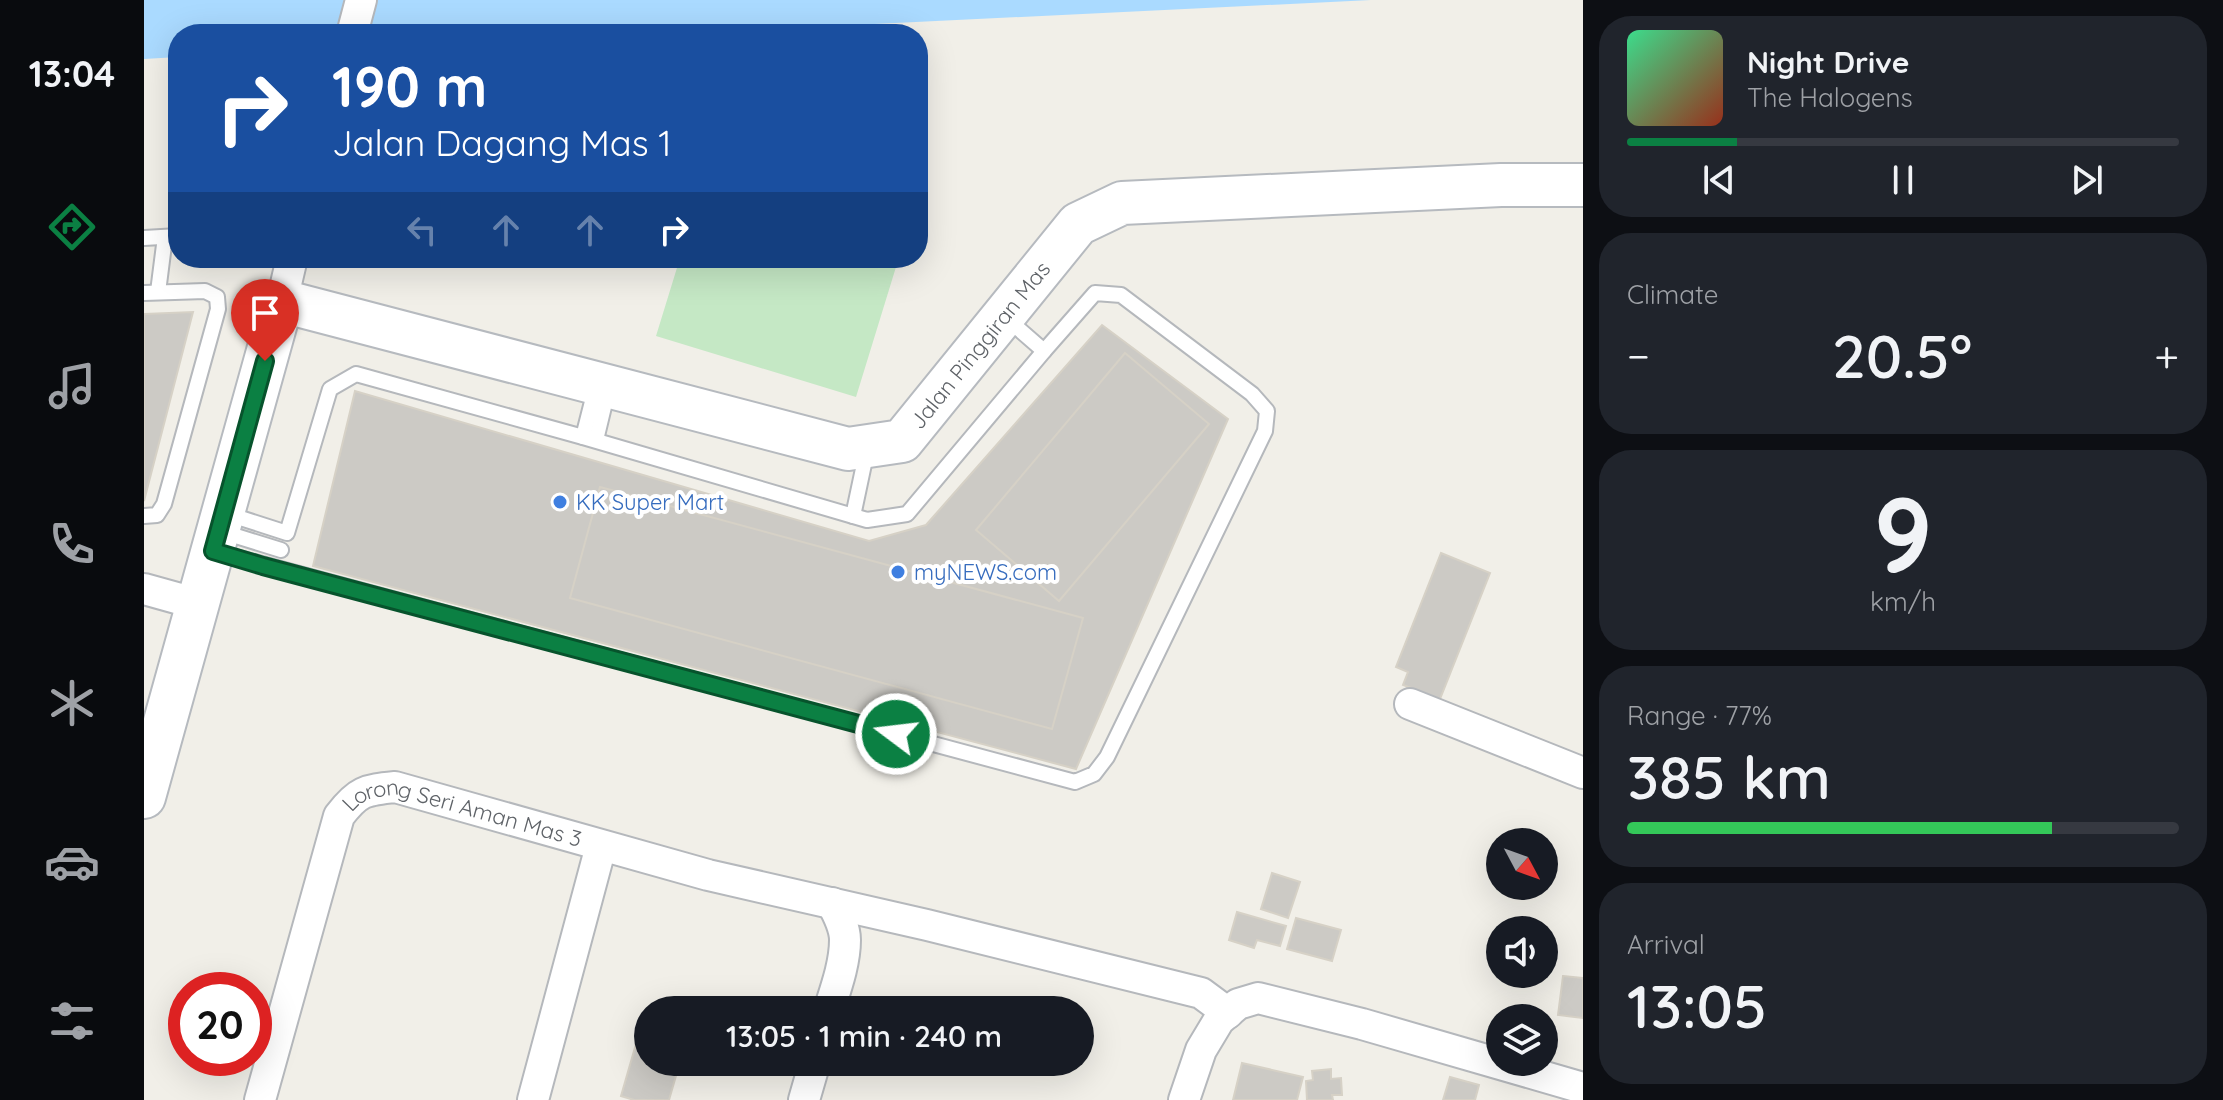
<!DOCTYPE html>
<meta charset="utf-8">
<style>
body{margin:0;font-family:Quicksand,sans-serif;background:#20242c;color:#f1f3f6;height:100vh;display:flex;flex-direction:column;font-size:30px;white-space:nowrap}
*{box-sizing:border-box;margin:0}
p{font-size:26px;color:#9ea1a6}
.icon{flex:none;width:44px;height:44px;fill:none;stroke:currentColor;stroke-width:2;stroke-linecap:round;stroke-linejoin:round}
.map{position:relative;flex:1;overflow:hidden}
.side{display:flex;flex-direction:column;gap:16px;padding:16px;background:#0d0f14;width:640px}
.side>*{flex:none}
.guide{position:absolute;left:24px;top:24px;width:760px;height:244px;border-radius:32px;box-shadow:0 8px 32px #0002;background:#1a4fa0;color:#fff;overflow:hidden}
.needle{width:52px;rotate:131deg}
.tools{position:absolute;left:1342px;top:828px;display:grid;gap:16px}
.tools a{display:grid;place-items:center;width:72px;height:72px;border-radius:50%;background:#171b24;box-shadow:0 8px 32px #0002;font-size:40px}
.speed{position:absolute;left:24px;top:972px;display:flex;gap:16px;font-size:40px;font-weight:700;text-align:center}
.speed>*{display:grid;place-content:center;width:104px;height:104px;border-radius:50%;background:#171b24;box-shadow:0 8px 32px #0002;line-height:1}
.speed .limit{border:12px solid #d22;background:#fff;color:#111}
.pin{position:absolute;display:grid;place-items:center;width:68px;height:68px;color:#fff;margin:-82px -34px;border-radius:50% 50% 50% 0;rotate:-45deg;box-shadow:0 0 8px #0007}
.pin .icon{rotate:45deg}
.me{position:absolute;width:88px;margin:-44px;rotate:285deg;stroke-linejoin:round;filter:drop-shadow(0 0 6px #0008)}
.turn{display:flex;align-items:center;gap:28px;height:168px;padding:0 32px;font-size:36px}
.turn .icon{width:104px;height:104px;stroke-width:2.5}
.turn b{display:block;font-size:56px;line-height:68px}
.lanes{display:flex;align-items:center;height:76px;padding:0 32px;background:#0003;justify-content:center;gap:40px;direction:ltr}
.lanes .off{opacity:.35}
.big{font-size:60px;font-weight:600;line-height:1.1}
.side .tile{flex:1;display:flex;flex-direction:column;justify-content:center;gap:12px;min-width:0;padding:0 28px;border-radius:32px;background:#20242c}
.side .dial{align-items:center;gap:0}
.dial b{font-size:104px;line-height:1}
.song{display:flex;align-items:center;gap:24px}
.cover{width:96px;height:96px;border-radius:12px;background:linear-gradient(135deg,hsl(150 70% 55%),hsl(10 70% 35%))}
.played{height:8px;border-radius:4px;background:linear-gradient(90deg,#0b8043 20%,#363941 20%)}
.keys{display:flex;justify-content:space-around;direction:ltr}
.heat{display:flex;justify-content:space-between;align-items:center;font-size:44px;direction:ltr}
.charge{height:12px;border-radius:6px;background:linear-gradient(90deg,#34c759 77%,#363941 0)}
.trip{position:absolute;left:490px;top:996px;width:460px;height:80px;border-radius:40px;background:#171b24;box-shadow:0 8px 32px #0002;font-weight:600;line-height:80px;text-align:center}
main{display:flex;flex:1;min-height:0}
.dock{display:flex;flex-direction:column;width:144px;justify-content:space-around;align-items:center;background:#090b0e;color:#9ea1a6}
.dock .icon{width:56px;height:56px}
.dock .selected{color:#0b8043}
.dock b{font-size:36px;color:#f1f3f6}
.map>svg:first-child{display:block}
.green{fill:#c5e8c5}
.water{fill:#aadaff}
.building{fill:#cccac5;stroke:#d6d1c6;stroke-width:2}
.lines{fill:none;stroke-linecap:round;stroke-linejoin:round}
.lane-casing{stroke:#b5b8bc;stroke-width:18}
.street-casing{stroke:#b5b8bc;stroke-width:34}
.secondary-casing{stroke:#b6babf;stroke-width:46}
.lane{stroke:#fff;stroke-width:14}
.street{stroke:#fff;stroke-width:30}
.secondary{stroke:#fff;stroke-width:42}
.route-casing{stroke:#07532c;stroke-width:20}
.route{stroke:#0b8043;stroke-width:14}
.shop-dot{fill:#3f7fe0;stroke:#fff;stroke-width:3}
.labels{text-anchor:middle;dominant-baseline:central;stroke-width:8;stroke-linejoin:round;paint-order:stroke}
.street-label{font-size:22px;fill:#5f6368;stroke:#fff}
.shop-label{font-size:22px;fill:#366cbe;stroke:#fff;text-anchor:start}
</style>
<main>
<nav class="dock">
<b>13:04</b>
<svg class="icon selected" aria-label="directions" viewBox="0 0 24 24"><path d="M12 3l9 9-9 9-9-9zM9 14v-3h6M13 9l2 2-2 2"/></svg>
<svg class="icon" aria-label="music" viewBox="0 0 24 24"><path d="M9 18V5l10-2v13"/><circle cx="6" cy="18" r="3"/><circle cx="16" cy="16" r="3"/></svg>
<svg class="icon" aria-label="phone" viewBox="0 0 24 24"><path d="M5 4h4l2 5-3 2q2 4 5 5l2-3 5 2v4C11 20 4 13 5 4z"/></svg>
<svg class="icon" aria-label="climate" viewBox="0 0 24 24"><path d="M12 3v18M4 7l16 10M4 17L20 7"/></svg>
<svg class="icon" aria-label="car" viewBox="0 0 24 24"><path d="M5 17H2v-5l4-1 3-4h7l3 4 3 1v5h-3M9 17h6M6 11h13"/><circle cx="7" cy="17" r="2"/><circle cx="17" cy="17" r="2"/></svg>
<svg class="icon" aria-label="filters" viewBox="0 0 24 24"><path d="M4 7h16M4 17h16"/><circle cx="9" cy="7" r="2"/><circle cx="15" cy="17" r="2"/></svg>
</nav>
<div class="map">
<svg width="1439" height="1100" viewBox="0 0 1439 1100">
<rect width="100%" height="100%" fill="#f1efe8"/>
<path class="green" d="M536,258H584L598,262L600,258H656L683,266L686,258H723L752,267L712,397L512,336Z"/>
<path class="water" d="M0,0H1227L525,34H34V57L0,59Z"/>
<g class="building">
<path d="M49,312L0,501V314Z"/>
<path d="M958,325L1084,419L932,769L169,566L211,391L725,541L782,525Z"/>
<path d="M981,353L1065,424L915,601L832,530Z"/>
<path d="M456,487L939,618L908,729L426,598Z"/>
<path d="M1297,553L1346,573L1296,699L1259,685L1264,672L1252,667Z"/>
<path d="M1128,873L1156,882L1144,918L1117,909Z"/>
<path d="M1093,912L1142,926L1136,946L1113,940L1110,948L1085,940Z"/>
<path d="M1152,918L1197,930L1188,961L1143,949Z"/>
<path d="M1419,976L1439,978V1018L1414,1015Z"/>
<path d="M492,1044L504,1047V1062H536L525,1100H490L477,1096Z"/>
<path d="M1098,1063L1159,1077L1153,1100H1089Z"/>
<path d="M1187,1069V1079L1197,1078L1198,1095H1188L1189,1100H1163L1162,1081L1169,1080L1168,1071Z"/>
<path d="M1306,1077L1335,1085L1331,1100H1299Z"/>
</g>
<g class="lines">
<defs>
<g id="lane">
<path d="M0,238L34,236"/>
<path d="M14,292L21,237"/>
<path d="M0,293L61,291L73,297L74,309L20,504L13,515L0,516"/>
<path d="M861,317L900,351"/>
<path d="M439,437L452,386"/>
<path d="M452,440L464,390"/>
<path d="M709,516L723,450"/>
<path d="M79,532L137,550"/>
<path d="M73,552L931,782L950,774L963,757L1121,431L1123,411L1108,394L977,295L951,293L900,351L763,514L723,520L439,437L212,374L186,389L143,533L84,514"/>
</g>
<g id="street">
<path d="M208,34L217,0"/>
<path d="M138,301L148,258"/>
<path d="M0,589L54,604"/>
<path d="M1266,704L1439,773"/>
<path d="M685,1010C692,988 701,963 701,940C701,927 694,914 688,903"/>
<path id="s1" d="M116,1100L195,816C214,791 221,790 251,787L564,875L783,925L1057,993L1084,1013"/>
<path d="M389,1100L457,846"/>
<path d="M660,1100L671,1062"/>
<path d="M1040,1100L1057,1050L1075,1020L1094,1004L1114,998L1218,1024L1439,1088"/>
</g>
<g id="secondary">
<path id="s2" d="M0,797L138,301L704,449L758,441L934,224L978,203L1357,185H1439"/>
</g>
</defs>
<use href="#lane" class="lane-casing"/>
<use href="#street" class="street-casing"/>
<use href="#secondary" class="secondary-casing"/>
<use href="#lane" class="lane"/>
<use href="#street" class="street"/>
<use href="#secondary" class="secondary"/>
</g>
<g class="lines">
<defs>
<path id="route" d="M121,361L69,551L119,566L752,734"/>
</defs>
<use href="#route" class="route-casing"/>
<use href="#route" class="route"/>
</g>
<g class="shop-dot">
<circle cx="416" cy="502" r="8"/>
<circle cx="754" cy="572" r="8"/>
</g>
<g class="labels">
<g class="street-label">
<text stroke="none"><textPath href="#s2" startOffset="1278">Jalan Pinggiran Mas</textPath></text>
<text stroke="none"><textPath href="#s1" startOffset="430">Lorong Seri Aman Mas 3</textPath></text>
</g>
<g class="shop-label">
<text x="432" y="502">KK Super Mart</text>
<text x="770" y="572">myNEWS.com</text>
</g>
</g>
</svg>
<div class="tools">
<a><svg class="needle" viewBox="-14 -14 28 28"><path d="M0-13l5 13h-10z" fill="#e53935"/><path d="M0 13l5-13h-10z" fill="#9ea1a6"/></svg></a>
<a><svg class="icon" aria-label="sound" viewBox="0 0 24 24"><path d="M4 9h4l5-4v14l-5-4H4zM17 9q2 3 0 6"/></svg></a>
<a><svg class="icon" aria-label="layers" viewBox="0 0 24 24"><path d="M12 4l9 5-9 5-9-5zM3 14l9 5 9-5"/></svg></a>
</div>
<div class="speed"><div class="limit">20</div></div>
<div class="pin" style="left:121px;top:361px;background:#d93025"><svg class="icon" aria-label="arrive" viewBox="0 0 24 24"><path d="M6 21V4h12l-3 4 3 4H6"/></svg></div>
<svg class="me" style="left:752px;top:734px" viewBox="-20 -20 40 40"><circle r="17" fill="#0b8043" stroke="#fff" stroke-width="3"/><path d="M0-11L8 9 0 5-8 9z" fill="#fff"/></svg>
<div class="trip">13:05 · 1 min · 240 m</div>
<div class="guide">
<div class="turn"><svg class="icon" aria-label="right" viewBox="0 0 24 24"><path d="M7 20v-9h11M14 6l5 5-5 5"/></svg><div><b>190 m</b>Jalan Dagang Mas 1</div></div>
<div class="lanes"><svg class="icon off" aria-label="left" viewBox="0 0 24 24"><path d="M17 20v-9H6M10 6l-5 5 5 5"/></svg><svg class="icon off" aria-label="ahead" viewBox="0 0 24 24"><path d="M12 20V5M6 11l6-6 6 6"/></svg><svg class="icon off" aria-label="ahead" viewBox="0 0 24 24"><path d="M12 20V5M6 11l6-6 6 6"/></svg><svg class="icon" aria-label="right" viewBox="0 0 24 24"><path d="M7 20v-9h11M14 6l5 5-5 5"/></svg></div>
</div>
</div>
<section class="side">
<div class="tile">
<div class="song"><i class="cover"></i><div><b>Night Drive</b><p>The Halogens</p></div></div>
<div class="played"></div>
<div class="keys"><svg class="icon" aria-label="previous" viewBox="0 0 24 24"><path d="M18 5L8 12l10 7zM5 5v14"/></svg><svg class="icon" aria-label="pause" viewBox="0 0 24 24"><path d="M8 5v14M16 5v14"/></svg><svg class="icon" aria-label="next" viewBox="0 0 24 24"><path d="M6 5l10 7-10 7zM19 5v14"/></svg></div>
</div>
<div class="tile"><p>Climate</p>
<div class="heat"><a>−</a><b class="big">20.5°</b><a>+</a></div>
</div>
<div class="tile dial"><b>9</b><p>km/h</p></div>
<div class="tile"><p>Range · 77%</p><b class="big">385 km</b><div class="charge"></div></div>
<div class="tile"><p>Arrival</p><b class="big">13:05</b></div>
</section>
</main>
